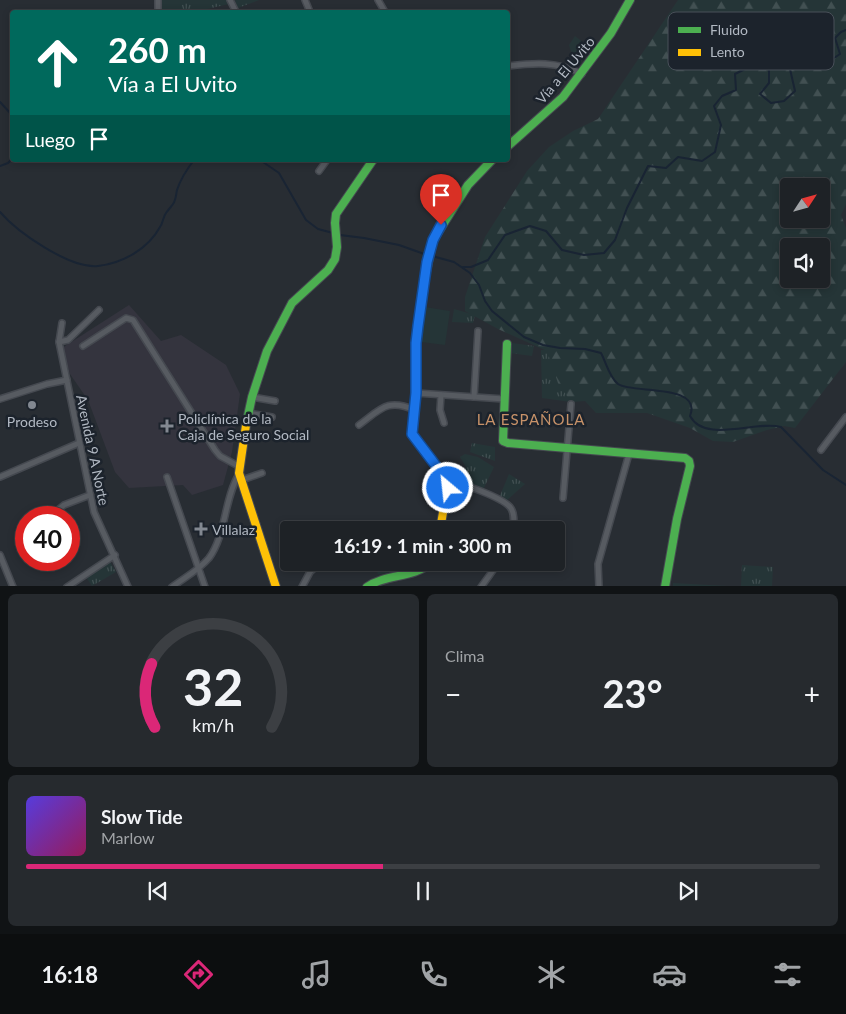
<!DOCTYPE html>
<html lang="es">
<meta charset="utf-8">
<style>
body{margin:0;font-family:Lato,sans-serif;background:#262a2e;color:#f1f3f6;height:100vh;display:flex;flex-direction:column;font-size:19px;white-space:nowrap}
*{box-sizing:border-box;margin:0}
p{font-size:16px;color:#a1a4a7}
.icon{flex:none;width:28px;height:28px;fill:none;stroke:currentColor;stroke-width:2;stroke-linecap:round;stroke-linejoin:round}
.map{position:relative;height:586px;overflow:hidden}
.drawer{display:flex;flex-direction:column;gap:8px;padding:8px;background:#101315;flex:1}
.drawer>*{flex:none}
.hud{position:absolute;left:10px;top:10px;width:500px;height:152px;border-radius:5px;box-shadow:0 2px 8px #0003,0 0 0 1px #3c3f43;background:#00695c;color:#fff;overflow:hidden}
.needle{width:32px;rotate:54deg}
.tools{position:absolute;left:780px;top:178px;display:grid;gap:10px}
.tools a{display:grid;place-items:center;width:50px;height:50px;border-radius:5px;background:#1e2226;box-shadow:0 2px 8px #0003,0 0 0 1px #3c3f43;font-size:25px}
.speed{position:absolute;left:15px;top:506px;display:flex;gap:10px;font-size:25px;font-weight:700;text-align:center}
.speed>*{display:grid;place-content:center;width:65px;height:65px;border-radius:50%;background:#1e2226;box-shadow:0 2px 8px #0003,0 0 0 1px #3c3f43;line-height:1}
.speed .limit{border:8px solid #d22;background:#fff;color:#111}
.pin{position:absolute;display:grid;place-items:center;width:42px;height:42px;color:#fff;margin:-51px -21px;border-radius:50% 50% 50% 0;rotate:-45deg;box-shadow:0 0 5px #0007}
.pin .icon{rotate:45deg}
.me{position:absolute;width:55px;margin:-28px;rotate:332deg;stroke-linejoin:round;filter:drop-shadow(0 0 4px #0008)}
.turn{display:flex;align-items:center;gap:18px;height:105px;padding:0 15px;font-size:22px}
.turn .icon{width:65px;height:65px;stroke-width:2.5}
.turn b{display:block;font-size:35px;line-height:42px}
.then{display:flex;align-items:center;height:48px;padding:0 15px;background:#0003;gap:10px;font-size:19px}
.big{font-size:38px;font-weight:700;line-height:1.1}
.drawer .tile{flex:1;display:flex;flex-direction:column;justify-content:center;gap:8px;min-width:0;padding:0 18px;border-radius:8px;background:#262a2e}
.drawer .dial{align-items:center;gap:0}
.dial svg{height:130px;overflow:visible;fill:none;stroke:#3c3f43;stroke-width:7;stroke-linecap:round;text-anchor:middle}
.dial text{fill:#f1f3f6;stroke:none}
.song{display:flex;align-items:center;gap:15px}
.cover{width:60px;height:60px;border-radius:8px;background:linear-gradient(135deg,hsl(250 70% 55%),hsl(330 70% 35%))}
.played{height:5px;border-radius:2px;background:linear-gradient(90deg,#db2777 45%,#3c3f43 45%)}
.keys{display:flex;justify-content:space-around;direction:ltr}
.heat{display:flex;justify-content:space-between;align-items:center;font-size:28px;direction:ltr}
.drawer .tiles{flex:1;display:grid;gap:8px;grid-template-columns:1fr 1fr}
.tile:last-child{grid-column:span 2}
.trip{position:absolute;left:280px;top:521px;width:285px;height:50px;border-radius:5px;background:#1e2226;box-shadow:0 2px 8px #0003,0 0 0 1px #3c3f43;font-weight:700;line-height:50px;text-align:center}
.tabs{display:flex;height:80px;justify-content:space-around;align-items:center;background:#0c0e0f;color:#a1a4a7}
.tabs .icon{width:35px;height:35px}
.tabs .current{color:#db2777}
.tabs b{font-size:22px;color:#f1f3f6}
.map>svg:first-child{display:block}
.medical{fill:#34343e}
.grass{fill:url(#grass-tufts)}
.forest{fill:url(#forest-firs);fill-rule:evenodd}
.pitch{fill:#253537}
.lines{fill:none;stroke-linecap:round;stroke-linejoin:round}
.stream{stroke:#192433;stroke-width:2}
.street-casing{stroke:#454950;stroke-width:8}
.fast-casing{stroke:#454950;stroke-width:10}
.slow-casing{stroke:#454950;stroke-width:10}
.street{stroke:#575b61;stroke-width:5}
.fast{stroke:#4caf50;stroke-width:8}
.slow{stroke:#ffc107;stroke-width:8}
.route-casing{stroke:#114b97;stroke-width:12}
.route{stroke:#1a73e8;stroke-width:9}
.poi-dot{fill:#828891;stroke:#1c232c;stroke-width:2}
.labels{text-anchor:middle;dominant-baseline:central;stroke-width:5;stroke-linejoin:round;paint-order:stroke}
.street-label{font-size:14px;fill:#b2b9c3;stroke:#1c232c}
.poi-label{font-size:14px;fill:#b2b9c3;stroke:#1c232c;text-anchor:start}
.neighbourhood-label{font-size:15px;letter-spacing:1px;fill:#c79269;stroke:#1c232c}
.key{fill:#1c232c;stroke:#495059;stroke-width:1}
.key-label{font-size:14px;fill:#b2b9c3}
</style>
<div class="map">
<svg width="846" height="587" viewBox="0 0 846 587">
<defs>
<pattern id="grass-tufts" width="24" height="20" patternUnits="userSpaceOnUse" patternTransform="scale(1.25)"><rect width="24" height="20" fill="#253537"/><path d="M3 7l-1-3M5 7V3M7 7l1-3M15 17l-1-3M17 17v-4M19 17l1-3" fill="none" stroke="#425052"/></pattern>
<pattern id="forest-firs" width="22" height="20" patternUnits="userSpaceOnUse" patternTransform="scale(1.25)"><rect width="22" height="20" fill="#253537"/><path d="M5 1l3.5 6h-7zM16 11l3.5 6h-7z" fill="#425052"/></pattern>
</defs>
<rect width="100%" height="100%" fill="#282d33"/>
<path class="medical" d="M129,305L161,341L181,335L226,365L240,394L232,452L223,485L192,495L183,485L129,488L115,472L88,400L70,374L62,348Z"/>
<g class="grass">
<path d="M160,0H227L229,4L194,12H160Z"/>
<path d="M235,0H259L238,8Z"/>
<path d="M575,36L590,48L580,62L575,64L569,45Z"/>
<path d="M454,309L475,315L473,323L452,322Z"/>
<path d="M512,343L534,346L532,356L510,353Z"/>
<path d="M541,350H552L570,373L571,402L542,398Z"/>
<path d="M472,443L495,447V461L470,452Z"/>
<path d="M465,454L478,457L494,467L483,490L460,480L466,467L460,457Z"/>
<path d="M509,474L525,484L506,501L499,498Z"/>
<path d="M110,562L116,572L92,586L86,577Z"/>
<path d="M422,562L423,564L413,569L378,574L374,563Z"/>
<path d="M742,565L773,567L772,586H741Z"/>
<path d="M673,583L727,586L673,587Z"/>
</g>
<path class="forest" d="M678,0H846V204L841,215L846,228V362L795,428L784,426L767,430L733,442L713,441L690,428L647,413H596L585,401L571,402L558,383L547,351L498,329L465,311V297L485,237L527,171L549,147L573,131L598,119ZM789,186H821V219H789ZM789,246H821V279H789Z"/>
<path class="pitch" d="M425,307L450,311L445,345L421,342Z"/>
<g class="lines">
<g class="stream">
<path d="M0,102L12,115"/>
<path d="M260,160L279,173L306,220L318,229L333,233"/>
<path d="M0,166L8,163L12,159"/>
<path d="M0,212C17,232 70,269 98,266C123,263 148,249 160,227C163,223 163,217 166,213C168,210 171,207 173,204C176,200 176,194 177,190C181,178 187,169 194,160"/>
<path d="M340,235L364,238L399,245L427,255"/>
<path d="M432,256L454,262L470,273L479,285L485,301L492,311L524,337L543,345L560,348L585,349L601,353C606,362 609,377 618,384C632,394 703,383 690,416C705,444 756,420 781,427L823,470L846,485"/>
<path d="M463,267H471L488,260L505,235L530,226L546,231L562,250L584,255L604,253L615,240L627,208L648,166L666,168L678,157L702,161L715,152L721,125L714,106L722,96L736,90L735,74L749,67L769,68V83L760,94L771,103L784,101L795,91L790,69L799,56L815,57L831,60L840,54L835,38L841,32L846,30"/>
</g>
<defs>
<g id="street">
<path d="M158,0V12"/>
<path d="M230,0L236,12"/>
<path d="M305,0L310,12"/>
<path d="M378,0L385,12"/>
<path d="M508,66C534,63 557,61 582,74"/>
<path d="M319,171L327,160"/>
<path d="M62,323L59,342L94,512L128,587"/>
<path d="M59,342L68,340L99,310"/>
<path d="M83,346L126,318L133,320L215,450L220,456L240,467"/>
<path d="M416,393L504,399"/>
<path d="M441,395L440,410L444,423"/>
<path d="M252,397L275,401"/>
<path d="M474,397L478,331"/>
<path d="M0,399L47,384L67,380"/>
<path d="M248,413L272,417"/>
<path d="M359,425C381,409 387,398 415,410"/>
<path d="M821,450L846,417"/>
<path d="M0,477L79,443"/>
<path d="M167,477L205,587"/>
<path d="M242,480L262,473"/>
<path d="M448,483C460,481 502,498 510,507C515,513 514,522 513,530"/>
<path d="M563,498L571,404"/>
<path d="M48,518L64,505L90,495"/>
<path d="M0,555L13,587"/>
<path d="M67,587L115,555"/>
<path d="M172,587C184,578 199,570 209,558C226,535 224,499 239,474"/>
<path d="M302,587L310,572L321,562"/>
<path d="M481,587L499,562"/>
<path d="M599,587L598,564L629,454"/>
</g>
<g id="fast">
<path d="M508,146L563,97L611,33L630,0"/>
<path d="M425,277L433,240L468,185L492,160"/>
<path d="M507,344L503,441L508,443L685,458L689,461L690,466L677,519L665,587"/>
<path d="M246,425L252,397L267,351L292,303L328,270L335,259L337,247L335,223L336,214L373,160"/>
<path d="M367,587C387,573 414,579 431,562"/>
</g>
<g id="slow">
<path d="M425,277L416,343V393L412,434L448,483L440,530"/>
<path d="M246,425L239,473L276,587"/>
</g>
</defs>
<use href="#street" class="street-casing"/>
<use href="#fast" class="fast-casing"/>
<use href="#slow" class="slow-casing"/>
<use href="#street" class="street"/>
<use href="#fast" class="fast"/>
<use href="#slow" class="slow"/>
</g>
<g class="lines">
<defs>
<path id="route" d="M441,225L433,240L427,262L418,326L416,343V393L412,434L446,479L448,488"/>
</defs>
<use href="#route" class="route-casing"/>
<use href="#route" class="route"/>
</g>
<g class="poi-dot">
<circle cx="32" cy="405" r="5"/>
<path d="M164.5 418.5h5v5h5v5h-5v5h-5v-5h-5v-5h5z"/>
<path d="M198.5 521.5h5v5h5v5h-5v5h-5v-5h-5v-5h5z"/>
</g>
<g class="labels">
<g class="street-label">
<text transform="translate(565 70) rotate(-50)">Vía a El Uvito</text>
<text transform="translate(93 450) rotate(78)">Avenida 9 A Norte</text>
</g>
<g class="poi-label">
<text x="178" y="418">Policlínica de la<tspan x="178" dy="16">Caja de Seguro Social</tspan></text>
<text x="32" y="421" text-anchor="middle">Prodeso</text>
<text x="212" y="529">Villalaz</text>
</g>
<g class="neighbourhood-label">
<text x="531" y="419">LA ESPAÑOLA</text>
</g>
</g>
<rect x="668" y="12" width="166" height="58" rx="8" class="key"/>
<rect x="678" y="27" width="23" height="6" fill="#4caf50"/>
<rect x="678" y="49" width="23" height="7" fill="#ffc107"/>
<g class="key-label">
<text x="710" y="35">Fluido</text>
<text x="710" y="57">Lento</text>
</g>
</svg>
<div class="tools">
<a><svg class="needle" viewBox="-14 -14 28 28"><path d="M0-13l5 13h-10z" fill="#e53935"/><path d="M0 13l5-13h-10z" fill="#a1a4a7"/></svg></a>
<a><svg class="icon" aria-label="sound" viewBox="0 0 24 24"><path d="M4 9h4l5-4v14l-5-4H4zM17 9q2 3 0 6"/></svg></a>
</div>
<div class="speed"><div class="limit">40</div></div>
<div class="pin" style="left:441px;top:225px;background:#d93025"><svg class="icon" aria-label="arrive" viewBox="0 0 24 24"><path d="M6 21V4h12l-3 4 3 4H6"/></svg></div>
<svg class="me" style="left:448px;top:488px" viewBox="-20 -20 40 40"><circle r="17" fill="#1a73e8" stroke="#fff" stroke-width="3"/><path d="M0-11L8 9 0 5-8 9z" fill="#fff"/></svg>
<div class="trip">16:19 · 1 min · 300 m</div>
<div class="hud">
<div class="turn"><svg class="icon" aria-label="ahead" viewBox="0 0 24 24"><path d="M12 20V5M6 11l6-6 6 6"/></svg><div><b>260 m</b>Vía a El Uvito</div></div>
<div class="then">Luego<svg class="icon" aria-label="arrive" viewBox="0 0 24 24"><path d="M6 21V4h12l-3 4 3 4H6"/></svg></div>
</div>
</div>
<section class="drawer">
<div class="tiles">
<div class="tile dial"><svg viewBox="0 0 100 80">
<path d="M14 69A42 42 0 1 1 86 69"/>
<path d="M14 69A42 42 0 0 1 12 30" stroke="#db2777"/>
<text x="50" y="56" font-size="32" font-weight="700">32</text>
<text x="50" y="72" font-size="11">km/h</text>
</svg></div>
<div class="tile"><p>Clima</p>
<div class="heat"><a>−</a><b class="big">23°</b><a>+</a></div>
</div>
<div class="tile">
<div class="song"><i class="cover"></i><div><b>Slow Tide</b><p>Marlow</p></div></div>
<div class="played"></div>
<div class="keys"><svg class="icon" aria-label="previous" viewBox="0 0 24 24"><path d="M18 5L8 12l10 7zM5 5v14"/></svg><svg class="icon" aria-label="pause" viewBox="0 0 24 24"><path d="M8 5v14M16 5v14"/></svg><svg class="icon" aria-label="next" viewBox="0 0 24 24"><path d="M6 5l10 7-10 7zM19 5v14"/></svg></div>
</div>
</div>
</section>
<nav class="tabs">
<b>16:18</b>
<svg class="icon current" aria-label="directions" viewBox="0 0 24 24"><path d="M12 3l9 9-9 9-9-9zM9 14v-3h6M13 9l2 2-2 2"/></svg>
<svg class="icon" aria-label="music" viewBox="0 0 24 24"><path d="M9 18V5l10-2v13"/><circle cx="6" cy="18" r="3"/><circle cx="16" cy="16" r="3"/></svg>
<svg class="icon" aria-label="phone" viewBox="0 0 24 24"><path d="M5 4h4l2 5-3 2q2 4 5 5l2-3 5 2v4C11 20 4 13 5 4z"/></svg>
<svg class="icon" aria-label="climate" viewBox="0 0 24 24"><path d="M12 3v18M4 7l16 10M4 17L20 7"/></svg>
<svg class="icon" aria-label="car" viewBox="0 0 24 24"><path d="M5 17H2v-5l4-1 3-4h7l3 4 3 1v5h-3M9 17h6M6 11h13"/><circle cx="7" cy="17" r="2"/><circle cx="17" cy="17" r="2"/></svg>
<svg class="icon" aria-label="filters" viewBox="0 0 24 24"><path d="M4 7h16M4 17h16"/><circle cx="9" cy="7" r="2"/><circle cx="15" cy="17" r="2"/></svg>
</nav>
